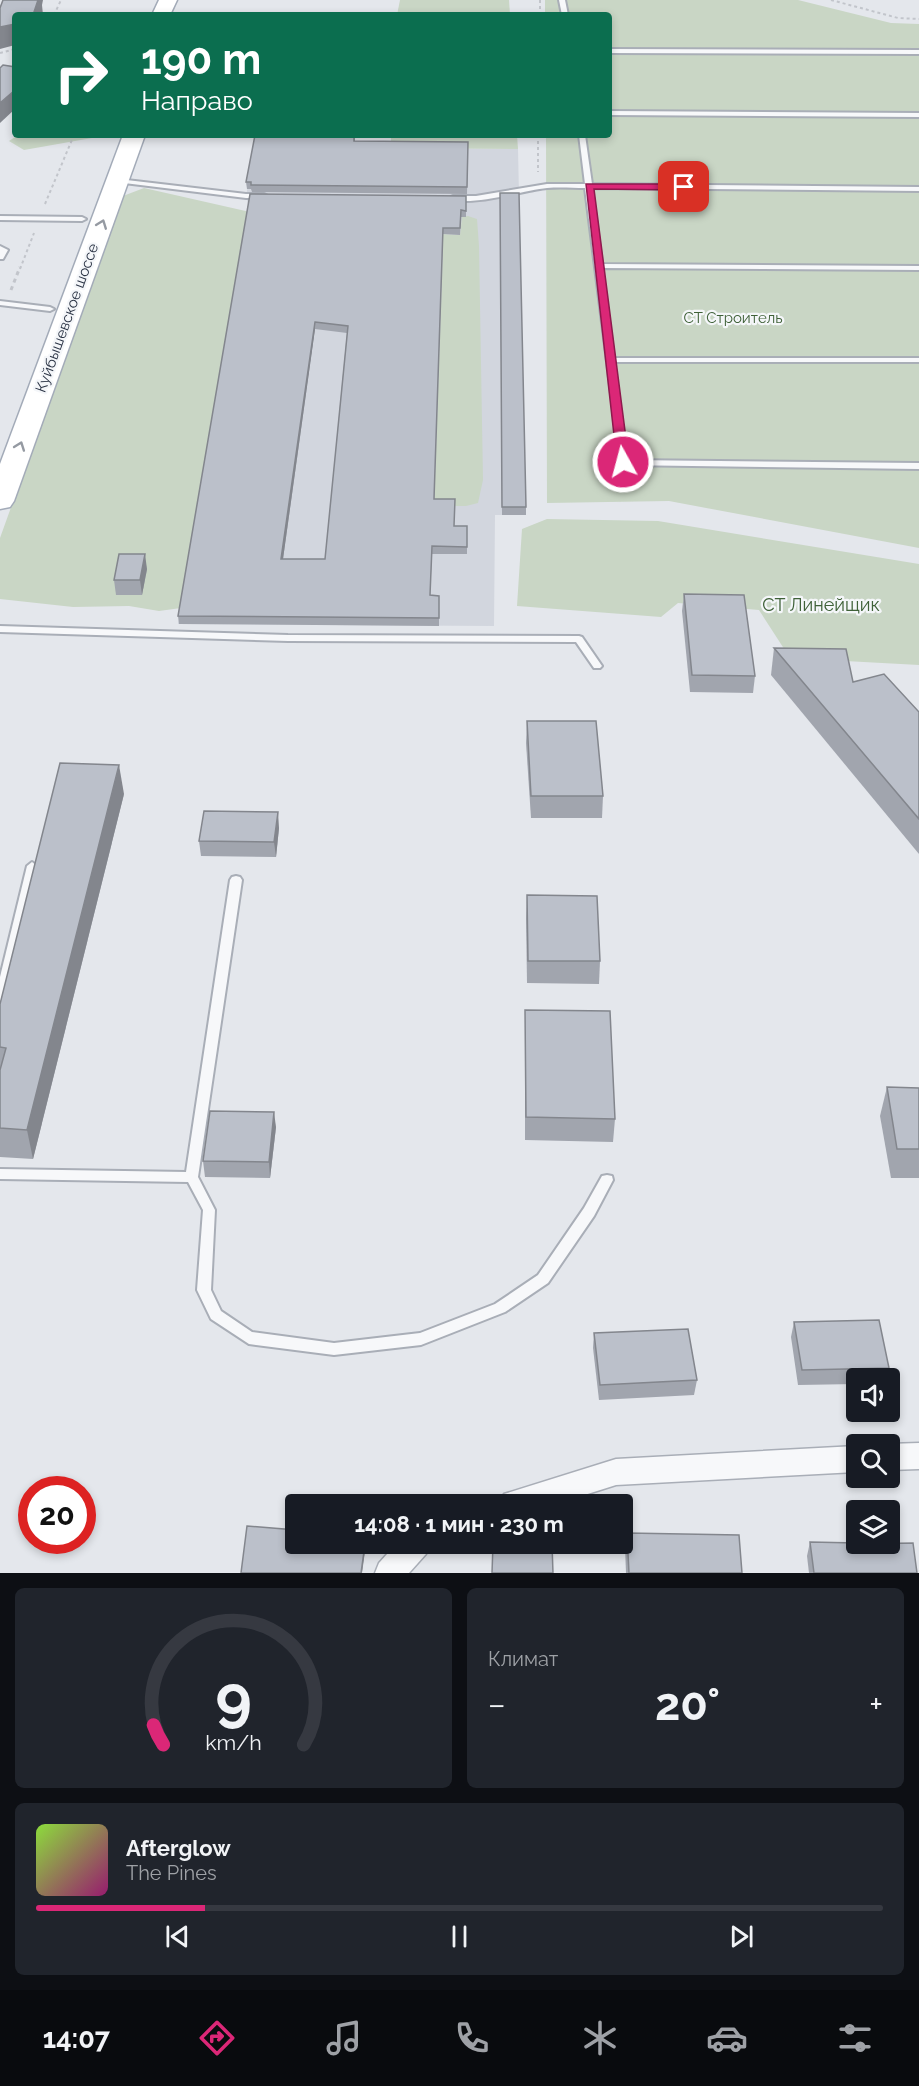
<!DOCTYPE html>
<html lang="ru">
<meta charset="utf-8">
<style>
body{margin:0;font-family:Raleway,sans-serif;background:#20242c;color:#f1f3f6;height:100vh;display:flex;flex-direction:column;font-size:22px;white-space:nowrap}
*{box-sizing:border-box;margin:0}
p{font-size:20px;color:#9ea1a6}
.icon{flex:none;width:33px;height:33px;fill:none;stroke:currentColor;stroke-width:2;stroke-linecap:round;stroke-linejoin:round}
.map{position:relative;height:1573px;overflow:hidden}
.side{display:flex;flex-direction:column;gap:15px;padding:15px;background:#0d0f14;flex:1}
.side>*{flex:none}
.hud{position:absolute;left:12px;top:12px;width:600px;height:126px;border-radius:6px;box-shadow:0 3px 9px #0003;background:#0b6e4f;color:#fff;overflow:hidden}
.controls{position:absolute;left:846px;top:1368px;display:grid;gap:12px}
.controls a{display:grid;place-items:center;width:54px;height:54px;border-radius:6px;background:#171b24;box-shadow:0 3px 9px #0003;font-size:30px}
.speed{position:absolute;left:18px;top:1476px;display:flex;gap:12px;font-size:30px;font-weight:700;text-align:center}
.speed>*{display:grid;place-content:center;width:78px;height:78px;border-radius:50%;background:#171b24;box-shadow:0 3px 9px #0003;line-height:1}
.speed .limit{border:9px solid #d22;background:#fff;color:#111}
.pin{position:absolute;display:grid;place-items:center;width:51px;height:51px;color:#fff;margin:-26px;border-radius:12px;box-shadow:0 3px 9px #0006}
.me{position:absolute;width:66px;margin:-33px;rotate:353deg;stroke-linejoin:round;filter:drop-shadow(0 0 4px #0008)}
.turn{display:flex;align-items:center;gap:21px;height:126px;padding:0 30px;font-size:27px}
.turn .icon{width:78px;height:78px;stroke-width:2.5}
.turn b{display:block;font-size:42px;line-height:51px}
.big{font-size:45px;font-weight:700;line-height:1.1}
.side .card{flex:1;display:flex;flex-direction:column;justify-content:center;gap:9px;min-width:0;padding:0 21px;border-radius:9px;background:#20242c}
.side .dial{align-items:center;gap:0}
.dial svg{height:156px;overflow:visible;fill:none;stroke:#363941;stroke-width:7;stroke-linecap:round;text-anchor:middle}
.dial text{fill:#f1f3f6;stroke:none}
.song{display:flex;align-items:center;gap:18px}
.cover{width:72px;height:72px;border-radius:9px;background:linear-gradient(135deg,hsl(90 70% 55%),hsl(320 70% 35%))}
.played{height:6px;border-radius:3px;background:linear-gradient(90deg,#db2777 20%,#363941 20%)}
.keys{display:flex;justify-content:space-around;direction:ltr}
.heat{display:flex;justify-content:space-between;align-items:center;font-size:33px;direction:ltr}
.side .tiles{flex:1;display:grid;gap:15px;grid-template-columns:1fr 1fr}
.card:last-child{grid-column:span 2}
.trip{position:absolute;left:285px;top:1494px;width:348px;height:60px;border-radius:6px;background:#171b24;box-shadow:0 3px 9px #0003;font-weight:700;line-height:60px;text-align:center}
.tab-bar{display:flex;height:96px;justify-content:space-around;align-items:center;background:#090b0e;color:#9ea1a6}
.tab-bar .icon{width:42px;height:42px}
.tab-bar .on{color:#db2777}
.tab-bar b{font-size:27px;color:#f1f3f6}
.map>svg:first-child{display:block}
.built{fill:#d2d6de}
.green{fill:#c9d6c5}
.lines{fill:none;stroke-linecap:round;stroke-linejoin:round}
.service-casing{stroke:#a9aeb7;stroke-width:4}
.minor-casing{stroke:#a9aeb7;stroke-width:3}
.primary-casing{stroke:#a3abb8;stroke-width:3}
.path-far1{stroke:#c2c5cb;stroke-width:2;stroke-dasharray:3 3;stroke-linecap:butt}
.path{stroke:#c2c5cb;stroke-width:3;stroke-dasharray:4 4;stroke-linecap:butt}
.service{fill:#f7f8fa;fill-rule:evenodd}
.minor{fill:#f7f8fa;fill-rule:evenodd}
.primary{fill:#fff;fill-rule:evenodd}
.wall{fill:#a1a5ae;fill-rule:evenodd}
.shaded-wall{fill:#83868d}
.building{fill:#bbc0ca;stroke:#83868d;stroke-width:1.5;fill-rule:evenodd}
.oneway{stroke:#959aa2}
.route{fill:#db2777;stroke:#8e194d;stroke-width:1.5}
.labels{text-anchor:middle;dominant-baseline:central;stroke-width:4.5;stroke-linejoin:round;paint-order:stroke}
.far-street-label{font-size:15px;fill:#2b3445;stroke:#f4f6f9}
.far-park-label{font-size:15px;fill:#3f6138;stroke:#f4f6f9}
.park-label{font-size:18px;fill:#3f6138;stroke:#f4f6f9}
</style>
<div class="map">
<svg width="919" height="1573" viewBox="0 0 919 1573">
<rect width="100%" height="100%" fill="#e4e7ec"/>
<path class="built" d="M257,135L354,147L518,149L526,515H495L494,626L178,624L250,212L246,196Z"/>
<g class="green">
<path d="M400,0H509L510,15H397Z"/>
<path d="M545,0H798L891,23L919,24V548L669,501L547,503L546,135H609V15H545Z"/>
<path d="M18,135H96L92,138L24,150L9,141Z"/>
<path d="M391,135H517L518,149L391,148Z"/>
<path d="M144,188L250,212L181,608L159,611L129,606L73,607L0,599V538L123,196Z"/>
<path d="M468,216L477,219L479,246L483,480L478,503L466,506H434L443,249L440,234L460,235L462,217Z"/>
<path d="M547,519L658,521L919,564V665L790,658L759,610L678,603L661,617L517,606L522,529Z"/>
</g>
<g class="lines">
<defs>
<g id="service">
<path d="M559,0H565L568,15H562Z"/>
<path d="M609,49L919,50V54L609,53Z"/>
<path d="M609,111L919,113V117L609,115Z"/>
<path d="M579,135H585L592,184L919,187V191L592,188L602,264L919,266V270L602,268L614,358H919V362H614L627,460L919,463V469L620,465L585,188C573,188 560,187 547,188C525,190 467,208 449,198L453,196H476L547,184H585Z"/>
<path d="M118,179L246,194H264L268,196L264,198H246L116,182L115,181Z"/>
<path d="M0,216L82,217L86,219L82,221L0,220Z"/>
<path d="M0,246L8,250L3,259H0Z"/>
<path d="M0,301L50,307L54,309L50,311L0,305Z"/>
<path d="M0,626L288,635L579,636L582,637L602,666L600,668H594L576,642L288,641L0,632Z"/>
<path d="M32,862L37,866L6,1002L4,1005L0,1006V977L27,866Z"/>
<path d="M236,876L240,877L242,880L198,1177L215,1210L211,1290L221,1311L252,1332L334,1343L420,1333L495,1304L538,1275L584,1208L602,1176L607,1175L612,1176L613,1180L594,1216L548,1283L505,1312L421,1345L334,1355L249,1344L211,1319L197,1290L203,1210L188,1182L0,1179V1169L186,1172L230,880L232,877Z"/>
</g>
<g id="minor">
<path d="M919,1443V1469L890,1470L888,1444Z"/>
<path d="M856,1446V1472L616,1485L556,1504H499L504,1494L616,1459Z"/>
<path d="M396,1544H430L426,1554L409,1573H375L379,1563Z"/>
</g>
<g id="primary">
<path d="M159,0H177L170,15H152Z"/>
<path d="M123,135H145L14,501L10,507L0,509V464Z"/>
</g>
</defs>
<use href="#service" class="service-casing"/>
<use href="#minor" class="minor-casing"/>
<use href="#primary" class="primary-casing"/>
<g class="path-far1">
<path d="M540,0V15"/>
<path d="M831,0L898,18L919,19"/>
<path d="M54,15L61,0"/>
<path d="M0,53L15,49"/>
<path d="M538,135V172"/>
<path d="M45,204L74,135"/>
<path d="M20,269L34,233"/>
</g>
<path class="path" d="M11,290L20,267"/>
<use href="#service" class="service"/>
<use href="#minor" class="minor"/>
<use href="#primary" class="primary"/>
</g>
<g class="wall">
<path d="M255,135H355V141L468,142L467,194L252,192L251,189H247L246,182Z"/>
<path d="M500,193L526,507V515H502Z"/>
<path d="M250,194L466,196V217H461L460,235L443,234L434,499L454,526H467V554H432L430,595L439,596V626L179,624L178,616ZM315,329L347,333L325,559H283Z"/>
<path d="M147,569L142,595H116L114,580Z"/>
<path d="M684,594L755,676L753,693L690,692L682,611Z"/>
<path d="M774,648L853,682L919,712V854L771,675Z"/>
<path d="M527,721L603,796L602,818H531L526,743Z"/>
<path d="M124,794L33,1159L0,1157V1004Z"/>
<path d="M279,828L276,857L201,856L199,841Z"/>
<path d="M527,895L600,961L599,984L527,983L526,918Z"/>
<path d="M525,1010L615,1119L613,1142L525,1140Z"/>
<path d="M887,1087L919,1088V1178H891L880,1116Z"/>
<path d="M276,1127L270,1178L205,1177L203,1161Z"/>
<path d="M794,1322L889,1368L886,1378H856V1384L798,1385L791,1337Z"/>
<path d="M594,1333L697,1380L694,1395L599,1400L593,1348Z"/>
<path d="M627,1533L742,1573H626L625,1547Z"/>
<path d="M810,1542L917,1573H809L807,1556Z"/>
</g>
<g class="shaded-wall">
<path d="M36,0H43L42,5L43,15H33Z"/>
<path d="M15,24V45L0,49V27Z"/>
<path d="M15,90V109L0,123V103Z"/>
<path d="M315,322V329L282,566L281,559Z"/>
<path d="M145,554L147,569L142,595L140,580Z"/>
<path d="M119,765L124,794L33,1159L27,1130Z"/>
<path d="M278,812L279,828L276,857L274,842Z"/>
<path d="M274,1112L276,1127L270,1178L269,1162Z"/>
<path d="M365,1544H366L362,1573H361Z"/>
</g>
<g class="building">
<path d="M3,0H38L33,15H15V24L0,27V8Z"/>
<path d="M3,65L15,67V90L0,103V68Z"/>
<path d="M255,135H354V141L468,142L467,187L251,185V182H246Z"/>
<path d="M500,193H519L526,507H502Z"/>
<path d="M250,194L466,196V211L461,210L460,228H443L434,499H455L454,526H467V547L432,546L430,595L439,596V618L178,616ZM315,322L348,326L325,559H281Z"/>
<path d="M119,554H145L140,580H114Z"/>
<path d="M684,594L744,595L755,676L692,675Z"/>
<path d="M774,648L846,649L853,682L884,674L919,712V819Z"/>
<path d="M527,721H596L603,796H531Z"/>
<path d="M60,763L119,765L27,1130L0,1128V1070L6,1048L0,1047V1004Z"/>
<path d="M204,811L278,812L274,842L199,841Z"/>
<path d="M527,895L597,896L600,961H528Z"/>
<path d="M525,1010L610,1011L615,1119L526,1117Z"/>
<path d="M887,1087L919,1088V1149H897Z"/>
<path d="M210,1111L274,1112L269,1162L203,1161Z"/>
<path d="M879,1320L889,1368L802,1370L794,1322Z"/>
<path d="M688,1329L697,1380L600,1385L594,1333Z"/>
<path d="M247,1526L296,1530V1544H365L361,1573H241Z"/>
<path d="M627,1533L739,1535L742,1573H629Z"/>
<path d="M810,1542L856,1543V1544L913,1543L917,1573H814Z"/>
<path d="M493,1544H552L553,1573H492Z"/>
</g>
<defs><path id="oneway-chevron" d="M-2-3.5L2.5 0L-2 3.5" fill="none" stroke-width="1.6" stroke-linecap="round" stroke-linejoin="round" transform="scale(1.5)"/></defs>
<g class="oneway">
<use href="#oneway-chevron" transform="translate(102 224) rotate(-69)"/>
<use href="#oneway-chevron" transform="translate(20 446) rotate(-70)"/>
</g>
<path class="route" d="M586,184H684L688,187L684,190L594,189L629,462L623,466L617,462Z"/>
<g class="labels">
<g class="far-street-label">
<text transform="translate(67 318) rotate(-70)">Куйбышевское шоссе</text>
</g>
<g class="far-park-label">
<text x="733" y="318">СТ Строитель</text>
</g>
<g class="park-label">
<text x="821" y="604">СТ Линейщик</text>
</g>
</g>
</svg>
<div class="controls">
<a><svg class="icon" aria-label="sound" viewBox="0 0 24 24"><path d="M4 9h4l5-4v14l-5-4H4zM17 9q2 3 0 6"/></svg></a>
<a><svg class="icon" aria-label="search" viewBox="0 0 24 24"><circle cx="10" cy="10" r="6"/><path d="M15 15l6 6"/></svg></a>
<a><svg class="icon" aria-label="layers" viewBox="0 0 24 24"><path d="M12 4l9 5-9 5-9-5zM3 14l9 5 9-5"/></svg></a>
</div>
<div class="speed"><div class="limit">20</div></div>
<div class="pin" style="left:684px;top:187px;background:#d93025"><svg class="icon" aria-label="arrive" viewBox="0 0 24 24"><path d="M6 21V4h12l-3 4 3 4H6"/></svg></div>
<svg class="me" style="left:623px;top:462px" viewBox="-20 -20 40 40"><circle r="17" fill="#db2777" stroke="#fff" stroke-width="3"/><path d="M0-11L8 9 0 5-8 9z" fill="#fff"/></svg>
<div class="trip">14:08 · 1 мин · 230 m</div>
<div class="hud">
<div class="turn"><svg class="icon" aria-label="right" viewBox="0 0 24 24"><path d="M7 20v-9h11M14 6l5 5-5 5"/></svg><div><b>190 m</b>Направо</div></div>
</div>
</div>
<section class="side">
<div class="tiles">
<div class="card dial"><svg viewBox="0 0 100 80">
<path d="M14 69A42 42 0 1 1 86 69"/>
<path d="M14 69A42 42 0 0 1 9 59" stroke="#db2777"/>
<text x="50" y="56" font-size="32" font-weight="700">9</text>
<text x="50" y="72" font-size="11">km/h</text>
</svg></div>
<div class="card"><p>Климат</p>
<div class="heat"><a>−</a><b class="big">20°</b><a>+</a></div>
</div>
<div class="card">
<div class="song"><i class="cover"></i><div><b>Afterglow</b><p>The Pines</p></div></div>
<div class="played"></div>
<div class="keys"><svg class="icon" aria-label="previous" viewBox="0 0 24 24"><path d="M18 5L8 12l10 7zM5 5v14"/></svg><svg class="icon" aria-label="pause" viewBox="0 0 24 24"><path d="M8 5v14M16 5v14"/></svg><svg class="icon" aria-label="next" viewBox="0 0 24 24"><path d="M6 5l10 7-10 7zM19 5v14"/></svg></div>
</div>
</div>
</section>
<nav class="tab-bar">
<b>14:07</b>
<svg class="icon on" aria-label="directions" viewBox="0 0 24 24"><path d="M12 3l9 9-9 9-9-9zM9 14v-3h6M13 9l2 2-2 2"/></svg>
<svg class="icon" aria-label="music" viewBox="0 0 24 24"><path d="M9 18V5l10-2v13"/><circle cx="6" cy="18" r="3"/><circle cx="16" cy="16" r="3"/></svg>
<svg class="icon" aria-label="phone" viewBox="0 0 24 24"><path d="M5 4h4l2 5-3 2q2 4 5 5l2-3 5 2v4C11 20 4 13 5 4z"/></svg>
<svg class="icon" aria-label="climate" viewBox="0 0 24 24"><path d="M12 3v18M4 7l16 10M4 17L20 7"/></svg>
<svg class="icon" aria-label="car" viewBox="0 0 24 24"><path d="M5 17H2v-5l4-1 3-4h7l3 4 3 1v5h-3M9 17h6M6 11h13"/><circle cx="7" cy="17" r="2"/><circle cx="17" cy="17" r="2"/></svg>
<svg class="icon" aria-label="filters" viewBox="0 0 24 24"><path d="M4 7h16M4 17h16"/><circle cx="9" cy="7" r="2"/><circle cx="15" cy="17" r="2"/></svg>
</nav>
